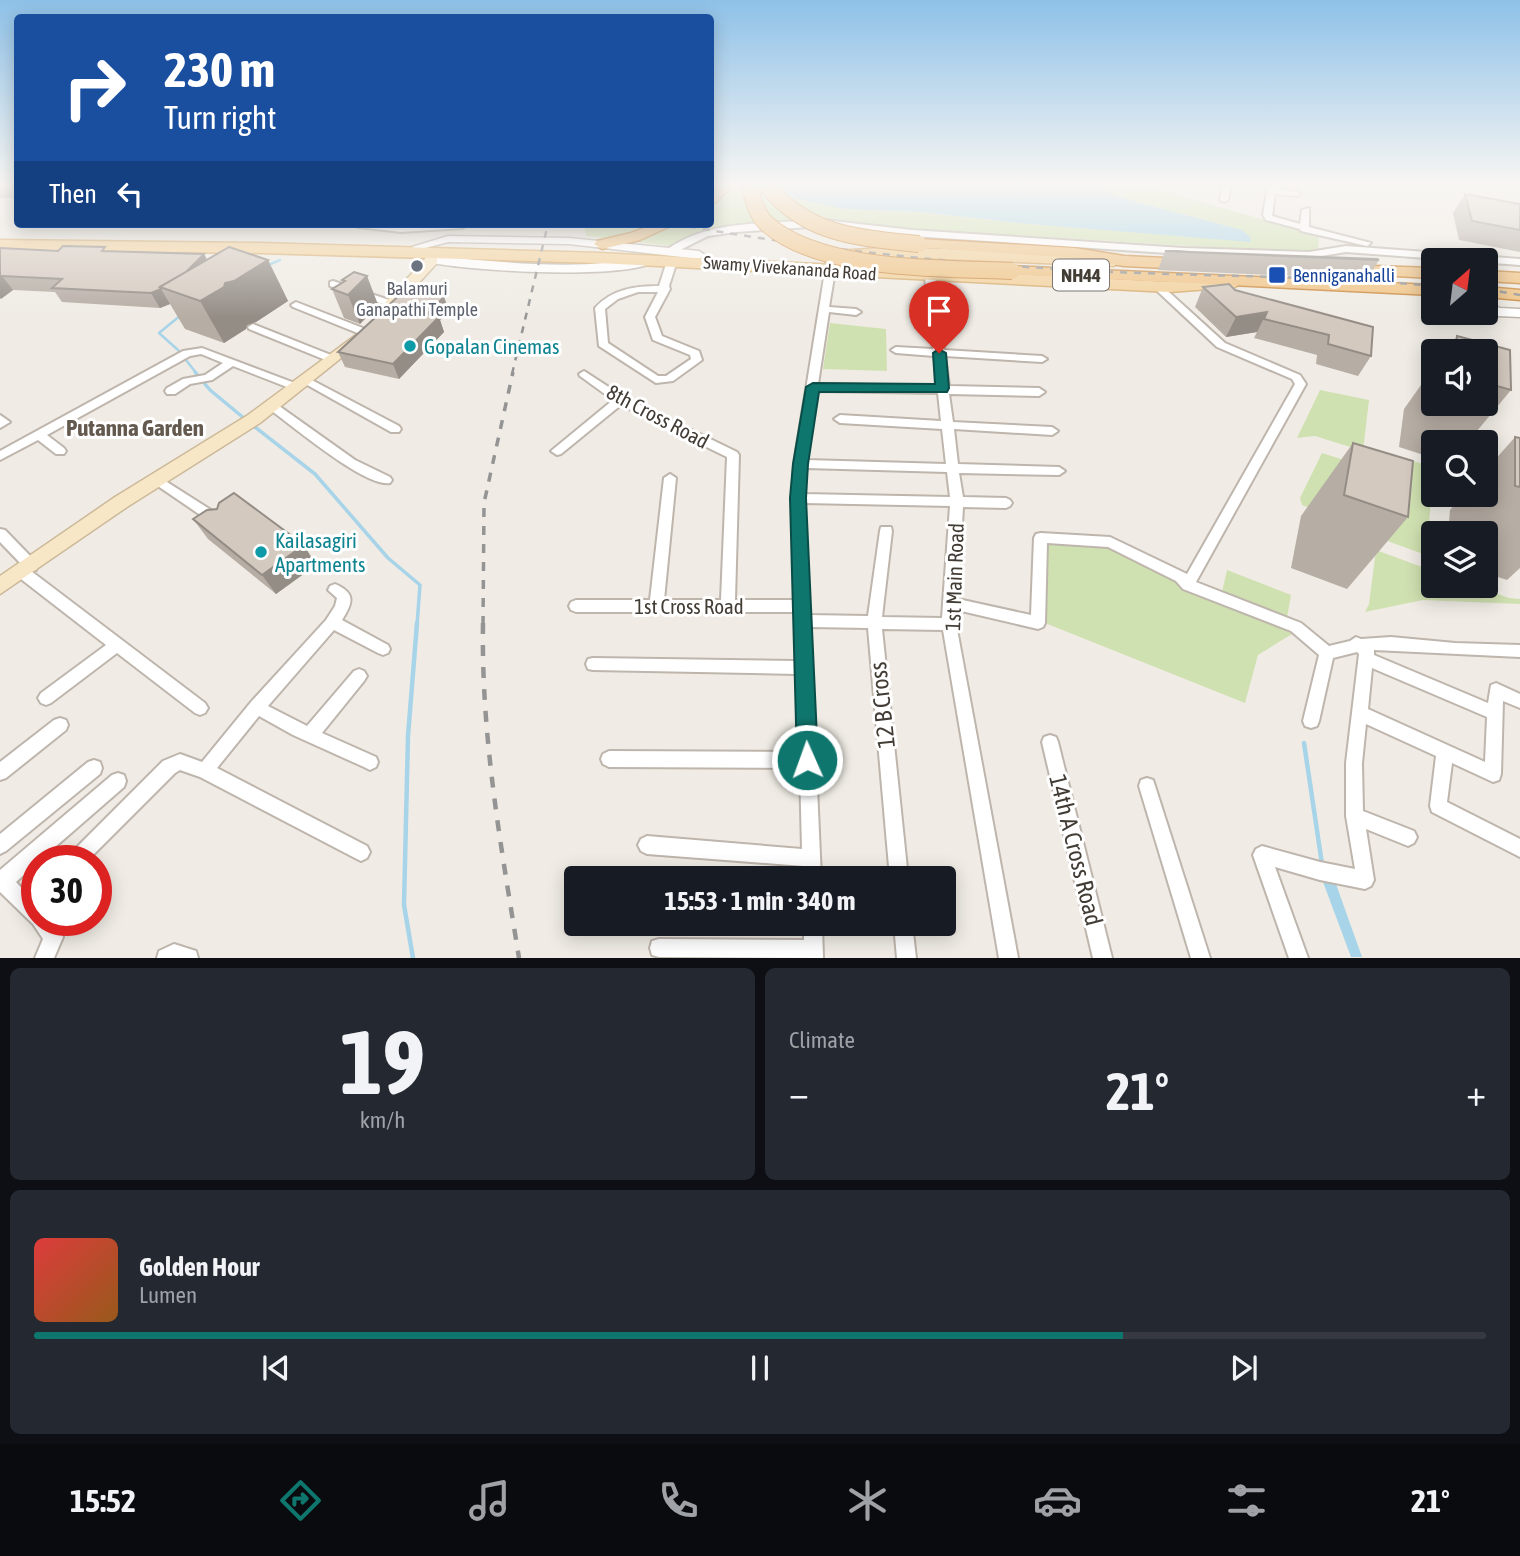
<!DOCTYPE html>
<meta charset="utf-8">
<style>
body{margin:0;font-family:"Asap Condensed",sans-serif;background:#242831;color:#f1f3f6;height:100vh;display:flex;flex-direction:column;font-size:26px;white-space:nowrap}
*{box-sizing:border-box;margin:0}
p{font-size:23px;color:#9ea1a6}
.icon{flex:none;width:38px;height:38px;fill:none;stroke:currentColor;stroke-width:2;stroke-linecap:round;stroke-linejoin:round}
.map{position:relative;height:958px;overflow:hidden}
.panel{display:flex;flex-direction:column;gap:10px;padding:10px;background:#0d0f14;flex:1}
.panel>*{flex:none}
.top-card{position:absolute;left:14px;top:14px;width:700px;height:214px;border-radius:7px;box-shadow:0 4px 18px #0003;background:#1a4fa0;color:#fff;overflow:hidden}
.needle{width:46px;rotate:28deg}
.tools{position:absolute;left:1421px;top:248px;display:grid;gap:14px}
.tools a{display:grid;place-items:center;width:77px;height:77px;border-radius:7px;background:#171b24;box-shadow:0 4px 18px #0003;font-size:35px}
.speed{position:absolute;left:21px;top:845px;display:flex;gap:14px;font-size:35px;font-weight:700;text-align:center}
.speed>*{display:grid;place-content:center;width:91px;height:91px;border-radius:50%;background:#171b24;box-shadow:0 4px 18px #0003;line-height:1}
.speed .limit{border:10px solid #d22;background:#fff;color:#111}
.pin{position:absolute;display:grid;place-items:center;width:60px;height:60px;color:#fff;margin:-72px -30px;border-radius:50% 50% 50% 0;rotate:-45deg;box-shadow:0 0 7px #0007}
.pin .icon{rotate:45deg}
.me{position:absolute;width:77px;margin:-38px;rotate:358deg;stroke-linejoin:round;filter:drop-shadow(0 0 5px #0008)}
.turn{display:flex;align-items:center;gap:24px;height:147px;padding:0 35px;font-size:32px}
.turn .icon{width:91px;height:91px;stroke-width:2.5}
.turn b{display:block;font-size:49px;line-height:60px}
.then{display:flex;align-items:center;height:66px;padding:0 35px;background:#0003;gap:14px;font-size:26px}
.big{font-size:52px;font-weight:700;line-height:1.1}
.panel .tile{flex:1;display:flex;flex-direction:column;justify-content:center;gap:10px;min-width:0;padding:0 24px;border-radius:10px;background:#242831}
.panel .dial{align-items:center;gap:0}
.dial b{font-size:91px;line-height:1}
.song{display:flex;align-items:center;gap:21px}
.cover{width:84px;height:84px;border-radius:10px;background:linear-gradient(135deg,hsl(0 70% 55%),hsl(30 70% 35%))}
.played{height:7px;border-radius:4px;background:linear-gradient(90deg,#0f766e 75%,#363941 75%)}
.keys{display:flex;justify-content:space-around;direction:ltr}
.heat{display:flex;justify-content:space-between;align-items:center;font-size:38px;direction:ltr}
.panel .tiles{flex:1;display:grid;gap:10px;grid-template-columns:1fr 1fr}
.tile:last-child{grid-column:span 2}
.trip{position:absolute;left:564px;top:866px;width:392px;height:70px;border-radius:7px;background:#171b24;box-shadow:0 4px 18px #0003;font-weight:700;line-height:70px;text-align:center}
.tab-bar{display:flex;height:112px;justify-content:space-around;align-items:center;background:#090b0e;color:#9ea1a6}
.tab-bar .icon{width:49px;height:49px}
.tab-bar .on{color:#0f766e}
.tab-bar b{font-size:32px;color:#f1f3f6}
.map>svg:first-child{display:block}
.green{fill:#d0e1b1}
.water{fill:#a7d4e8}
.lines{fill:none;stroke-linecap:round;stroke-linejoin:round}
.stream-far2{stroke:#a7d4e8;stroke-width:2.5}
.stream-far1{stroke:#a7d4e8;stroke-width:3.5}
.stream{stroke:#a7d4e8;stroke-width:4.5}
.minor-casing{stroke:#beb5ac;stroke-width:4}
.tertiary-casing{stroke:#beb5ac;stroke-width:3}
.secondary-casing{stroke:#ccb999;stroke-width:3}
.primary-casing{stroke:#d6ac6d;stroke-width:3}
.trunk-casing{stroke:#cc8c43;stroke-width:3}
.minor{fill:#fff;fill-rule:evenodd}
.tertiary{fill:#fff;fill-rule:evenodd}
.secondary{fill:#f8e7c7;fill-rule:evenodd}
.primary{fill:#f3d19b;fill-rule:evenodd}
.trunk{fill:#f0c486;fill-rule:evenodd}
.rail-far2{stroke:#949494;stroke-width:2.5;stroke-dasharray:7 7;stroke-linecap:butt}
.rail-far1{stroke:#949494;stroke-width:3.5;stroke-dasharray:9 9;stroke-linecap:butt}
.rail{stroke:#949494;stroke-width:4.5;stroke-dasharray:11 11;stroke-linecap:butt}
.trunk-bridge-casing{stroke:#cc8c43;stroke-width:18;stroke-linecap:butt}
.trunk-bridge{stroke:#f0c486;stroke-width:16}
.wall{fill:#b6ada4}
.shaded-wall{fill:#948d86}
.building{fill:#d4c9bf;stroke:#948d86;stroke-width:2}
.route{fill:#0f766e;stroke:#0a4d48;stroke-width:2}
.worship-dot{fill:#6b7280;stroke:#fff;stroke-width:2.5}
.transit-dot{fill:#1a4fb4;stroke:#fff;stroke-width:2.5}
.culture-dot{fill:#0f9aa8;stroke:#fff;stroke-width:2.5}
.labels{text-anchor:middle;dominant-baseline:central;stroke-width:6;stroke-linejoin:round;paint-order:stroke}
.far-street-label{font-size:18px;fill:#423c35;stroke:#fff}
.far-transit-label{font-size:18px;fill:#164399;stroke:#fff;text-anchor:start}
.far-worship-label{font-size:18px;fill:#5b616d;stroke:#fff}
.shield{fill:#fff;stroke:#7b7672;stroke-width:2}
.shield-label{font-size:19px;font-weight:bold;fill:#423c35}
.culture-label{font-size:21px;fill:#0d838f;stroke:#fff;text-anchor:start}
.street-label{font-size:21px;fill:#423c35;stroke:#fff}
.neighbourhood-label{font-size:23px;font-weight:bold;fill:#64594e;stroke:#fff}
.near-street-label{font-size:24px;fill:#423c35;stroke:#fff}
</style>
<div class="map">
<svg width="1520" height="958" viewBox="0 0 1520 958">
<rect width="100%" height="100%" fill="#f0ece5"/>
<g class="green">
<path d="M711,184L740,185L844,209L918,212L1030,224L1251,241L1242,230L1126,199L1085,184H1140L1319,236L1318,250L1304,253L930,230L824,221L716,227L700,232L670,246L586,236L584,224H710Z"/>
<path d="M830,323L886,329L887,371L823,369Z"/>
<path d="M1320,390L1369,400L1363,451L1315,436L1297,438Z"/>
<path d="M1322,453L1363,466L1391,458L1393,455L1433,467L1435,495L1431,502L1426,555L1379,538L1302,505L1300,498Z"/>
<path d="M1046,540L1110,545L1183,585L1297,631L1258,655L1245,703L1045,623Z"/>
<path d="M1376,550L1433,571V586H1476L1509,598L1520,599V604L1423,600L1365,612L1369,604Z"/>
<path d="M1227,570L1291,595L1287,618L1222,592Z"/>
</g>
<g class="water">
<path d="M728,184H1085L1126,199L1242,230L1250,237L1251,242L1030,224L919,212L844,209Z"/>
<path d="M1323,882L1336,884L1362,957H1351Z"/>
</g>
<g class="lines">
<g class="stream-far2">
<path d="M266,266L280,260"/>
<path d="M181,315L159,333L178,350L197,374"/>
</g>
<g class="stream-far1">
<path d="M195,372L210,390L245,419"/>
<path d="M251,424L315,474L388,558L420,585L417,625"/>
</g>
<g class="stream">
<path d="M1304,743L1322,864"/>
<path d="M413,958L404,905L408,736L417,623"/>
</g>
<defs>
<g id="minor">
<path d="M1223,184H1231L1228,200L1224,202L1220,200Z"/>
<path d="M1273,184H1281L1277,189L1297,192L1301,194L1297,196L1275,194L1272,216L1300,224L1302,210L1309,208V227L1371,243L1367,246L1301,231L1300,229L1266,220L1263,215L1267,191Z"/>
<path d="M824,220L912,230L1183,248L1309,252L1346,246L1520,259V265L1346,252L1309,258L1183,254L912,236L824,226L736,232L708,236L672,254L669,255L664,252C707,218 773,224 824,220Z"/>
<path d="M354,224L401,226L438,224L467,225L463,228L401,232L358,227Z"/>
<path d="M832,256L837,259L829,307L856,309L861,312L856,315L829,312L818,384L938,386L934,356L896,353L891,350L896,347L933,349L925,277L930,274L935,277L944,350L1042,356L1047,359L1042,362L945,356L949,386L1039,388L1045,392L1039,396L949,394L953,422L1052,427L1058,431L1052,435L954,429L958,464L1059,467L1065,471L1059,475L959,473L963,497L1006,498L1010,500L1012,503L1010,506L1006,508L963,507L958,599L1031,615L1034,538L1036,534L1041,533L1110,537L1187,574L1295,384L1292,379L1217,347L1154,288V284H1160L1225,343L1300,375L1306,384L1196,582L1301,623L1329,646L1350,641L1356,637L1361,639L1391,637L1455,643L1520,645V657L1374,650V655L1488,703L1491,685L1496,683L1520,694V708L1503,701L1501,774L1499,780L1493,782L1452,763L1447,802L1520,839V857L1432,812L1430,806L1436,756L1366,724L1362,763L1363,811L1414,831L1417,837L1414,843L1408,846L1366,829L1374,880L1371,886L1365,889L1320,880L1275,867L1308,958H1289L1253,855L1256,849L1262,846L1320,862L1355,869L1346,816V763L1359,654L1357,652L1333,658L1319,721L1317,726L1311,728L1305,726L1303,721L1319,655L1291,631L1183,589L1176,581L1108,547L1047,543L1045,623L1043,627L1038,629L957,610L956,624L1018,958H999L943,630L882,629L908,878H890L868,628L810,627L821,878H803V866L647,854L641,851L638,845L641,839L647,836L802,849L800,768L609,767L603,764L601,759L603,754L609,751L799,752L797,674L593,670L588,669L586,664L588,659L593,658L797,661L795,612H576L571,610L569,606L571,602L576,600H650L664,478L670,474L676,478L664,600H721L727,457L621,405L561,454L557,455L551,451L613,400L580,376L579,374L584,371L624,397L737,452L739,455L735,600H795L792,498L794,464L827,259ZM817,391L938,393L941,421L840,415L834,419L840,423L942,429L946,464L807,460ZM806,468L947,472L950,497L804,494ZM804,503L950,506L942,618L882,617L892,531L891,527H881L880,531L868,616L809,615ZM1372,668L1487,717L1485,762L1368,709Z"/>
<path d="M672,258L677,261L669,286L670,289L655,317L662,336L699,351L702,360L673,381L656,383L599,346L595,308C612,289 635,286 659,286L667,261ZM638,292H658L645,317L653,340L690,355L691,359L666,376H658L608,343L605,309L618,299Z"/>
<path d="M333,281L395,302L397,304L392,307L389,306L330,286V282Z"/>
<path d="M296,302L368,330L369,332L364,335L360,334L293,307L291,305Z"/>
<path d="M253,324L336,357L337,359L336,361H328L249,329L248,327Z"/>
<path d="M202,348L300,385L301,387L296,391L292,389L233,366L212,380L190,384L175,394H167L165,391L167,388L183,379L205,375L223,363L201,354L190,356L47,435L64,448L66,451L64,454H56L38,440L0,460V451L183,351Z"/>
<path d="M306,377L399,426L401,429L399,432H391L302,382L301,380L302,378Z"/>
<path d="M272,401L355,460L390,477L392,480L390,483C366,488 290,424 268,408L266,405L268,402Z"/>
<path d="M0,415L10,422L0,428Z"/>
<path d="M159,477L222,517L223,520L222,523H212L155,484L153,481L155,478Z"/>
<path d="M0,529L5,530L36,562L38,566L36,570L31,571L205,703L208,708L205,713L200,715L195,713L117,653L51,703L46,705L41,703L38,698L41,693L106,645L17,576L15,572L17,568L24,567L0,542Z"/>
<path d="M335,584C356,593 353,603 342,620L388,645L390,649L388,653L383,655L378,653L334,630L268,706L307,726L354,671L359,669L364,671L367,676L364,681L322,733L376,757L378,762L376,767L370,770L364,767L293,735L259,716L217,768L367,846L370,852L367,858L361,861L355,858L200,777L180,770L175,773L87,861H66L69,855L163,761L180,754L202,762L251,702L326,620L335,606L337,598L328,590L330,586Z"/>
<path d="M60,718L66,720L68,725L66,730L6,778L0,780V762L54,720Z"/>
<path d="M1050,735L1056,737L1058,742L1112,958H1093L1042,742L1044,737Z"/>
<path d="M94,760L100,762L102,768L100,774L6,851L0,854V834L88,762Z"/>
<path d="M118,773L124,775L126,781L124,787L39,861H37V863L16,882L37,904V920H52L63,937L54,958H35L43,939L33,924L0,892V870L112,775Z"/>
<path d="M1147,778L1153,780L1155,786L1210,958H1191L1139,786L1141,780Z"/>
<path d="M804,924H822L823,958L659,957L652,955L650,948L652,941L659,939L804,940Z"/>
<path d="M894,924H912L916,958H897Z"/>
<path d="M174,944L196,951L198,958H157L159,951Z"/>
</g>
<g id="tertiary">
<path d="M448,236L569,238L699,251L705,255L699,259L569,244L448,242L418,250L412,247Z"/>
<path d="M432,256C505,262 579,272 652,256L658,260C630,281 466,271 428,262V258Z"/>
<path d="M1486,303L1500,308L1520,309V317L1498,316L1486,311Z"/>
</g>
<g id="secondary">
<path d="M431,250L437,254V263L394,310H384V304L425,259L426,251Z"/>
<path d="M356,335L361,336L363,339L361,342L260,423L127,507L0,594V576L115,497L248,415Z"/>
</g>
<g id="primary">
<path d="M0,240L260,243L599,253L1170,282L1235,277L1243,282L1235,287L1170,292L599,263L260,253L0,250Z"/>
<path d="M895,247L1114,256L1122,261L1114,266L895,257L838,261L830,256L838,251Z"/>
</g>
<g id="trunk">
<path d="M719,184H734L715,203L710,204V192Z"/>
<path d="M655,224H675L640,240L602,249L594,244L597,241L631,233Z"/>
<path d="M919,239L1075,248L1124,256L1186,259L1194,264L1186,269L1124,266L1075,258L914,247L911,244Z"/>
<path d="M1344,265L1433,268V278L1338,273L1336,270Z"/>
<path d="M1012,266L1433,285V295L1006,274L1004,271L1006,268Z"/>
<path d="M1486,271L1520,273V283L1486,281Z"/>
<path d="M1486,287L1520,290V300L1486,297Z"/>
</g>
</defs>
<use href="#minor" class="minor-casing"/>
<use href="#tertiary" class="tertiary-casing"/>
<use href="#secondary" class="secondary-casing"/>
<use href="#primary" class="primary-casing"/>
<use href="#trunk" class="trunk-casing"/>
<use href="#minor" class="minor"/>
<use href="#tertiary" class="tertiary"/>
<use href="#secondary" class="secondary"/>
<use href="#primary" class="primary"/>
<use href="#trunk" class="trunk"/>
<g class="rail-far2">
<path d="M675,224C814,249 954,264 1095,271C1208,277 1321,275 1433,286"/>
<path d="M1486,289L1520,295"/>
<path d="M512,374L548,224"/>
</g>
<path class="rail-far1" d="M483,625L484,503L513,372"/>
<path class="rail" d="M483,623C481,737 501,846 519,958"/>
<defs>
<g id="trunk-bridge">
<path d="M750,184C752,197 756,214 766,223C819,272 943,268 1012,271"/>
<path d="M766,184C805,235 859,238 919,244"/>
</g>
</defs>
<use href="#trunk-bridge" class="trunk-bridge-casing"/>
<use href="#trunk-bridge" class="trunk-bridge"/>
</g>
<g class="wall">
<path d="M0,184H18V203L13,198H0Z"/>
<path d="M1465,194L1520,230V252L1459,240L1453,213Z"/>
<path d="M0,248L58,251H107L204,254L207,260H268L288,301L256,322L247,325L246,329L224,343L185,329L170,304L160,308L62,302L55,292L13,290L0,299Z"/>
<path d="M1165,251L1379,260L1367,279L1158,270Z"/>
<path d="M367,276L378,305L360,324L344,318L332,289L343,282L342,280Z"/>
<path d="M1203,287L1235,290L1371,356L1358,376L1316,364L1317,355L1254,338L1257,332L1226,337L1195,307Z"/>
<path d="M444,297L449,311L440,320L444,332L399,379L345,367L338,352Z"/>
<path d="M1457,336L1510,350L1511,390L1467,443H1433V458L1399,447L1404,409L1433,368V404H1486V352H1445Z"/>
<path d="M1515,437L1520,438V568L1507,580L1486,573V534H1448L1450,510L1463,495H1486V470Z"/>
<path d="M1353,443L1408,517L1347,589L1291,568L1301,516Z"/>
<path d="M193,519L316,565L276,594L208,539Z"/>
</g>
<g class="shaded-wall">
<path d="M204,254L212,269L163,288Z"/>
<path d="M268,260L288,301L256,322L247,325L246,329L224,343L200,301L225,283Z"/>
<path d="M2,276L13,290L1,299L0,297V277Z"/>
<path d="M367,276L378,305L360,324L348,295Z"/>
<path d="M161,289L170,304L160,308L151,293Z"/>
<path d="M444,297L449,311L440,320L444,332L399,379L393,364L427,314Z"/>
<path d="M1267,312L1257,332L1226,337L1236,317Z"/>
<path d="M304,545L316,565L276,594L262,575Z"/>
</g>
<g class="building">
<path d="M1465,194L1520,204V230L1472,221Z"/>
<path d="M63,246L105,247L102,251L204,254L186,272L160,287L161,289L151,293L52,288L62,279L2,276L0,277V248L58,251Z"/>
<path d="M229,247L268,260L234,281L225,283L224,287L200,301L160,287Z"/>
<path d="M1165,251L1377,259L1379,260Z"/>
<path d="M354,272L367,276L348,295L332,289L345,281L342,280Z"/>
<path d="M1229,284L1235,290L1373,327L1371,356L1328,344L1329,335L1264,319L1267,312L1236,317L1203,287Z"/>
<path d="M405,290L444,297L427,314L439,317L393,364L338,352Z"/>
<path d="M1457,336L1510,350L1511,390L1486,383V352H1456Z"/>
<path d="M1515,437L1520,438V487L1515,486Z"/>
<path d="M1353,443L1413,461L1408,517L1344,495Z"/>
<path d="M234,493L304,545L262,575L193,519L207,510L217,509L219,503Z"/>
</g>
<linearGradient id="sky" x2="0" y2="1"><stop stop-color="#8ec1e8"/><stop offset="0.58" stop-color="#f8f6f3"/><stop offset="1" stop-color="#f8f6f3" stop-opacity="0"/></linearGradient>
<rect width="1520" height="318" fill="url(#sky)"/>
<path class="route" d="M939,349L946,353L949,388L947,392H819L808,464L806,498L818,760L815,767L807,770L800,767L797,760L790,498L793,464L806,387L813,383L935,384L933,353Z"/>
<circle class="worship-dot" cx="417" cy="266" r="7"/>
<rect class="transit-dot" x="1268" y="266" width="18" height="18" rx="3.5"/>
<g class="culture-dot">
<circle cx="410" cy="346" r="7"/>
<circle cx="261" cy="552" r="7"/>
</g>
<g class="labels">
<g class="far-street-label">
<text transform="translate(790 268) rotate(4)">Swamy Vivekananda Road</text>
</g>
<g class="far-transit-label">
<text x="1293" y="275">Benniganahalli</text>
</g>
<g class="far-worship-label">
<text x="417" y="288">Balamuri<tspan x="417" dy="21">Ganapathi Temple</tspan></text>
</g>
<rect class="shield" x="1053" y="259.5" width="56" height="31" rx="5"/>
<g class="shield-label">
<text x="1081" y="275">NH44</text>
</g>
<g class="culture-label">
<text x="424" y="346">Gopalan Cinemas</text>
<text x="275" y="540">Kailasagiri<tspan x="275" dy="24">Apartments</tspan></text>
</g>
<g class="street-label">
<text transform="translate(658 416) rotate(28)">8th Cross Road</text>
<text transform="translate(954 577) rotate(-88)">1st Main Road</text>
<text x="689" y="606">1st Cross Road</text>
</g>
<g class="neighbourhood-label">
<text x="135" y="428">Putanna Garden</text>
</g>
<g class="near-street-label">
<text transform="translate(882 705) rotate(-96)">12 B Cross</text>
<text transform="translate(1076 850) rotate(76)">14th A Cross Road</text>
</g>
</g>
</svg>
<div class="tools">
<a><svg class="needle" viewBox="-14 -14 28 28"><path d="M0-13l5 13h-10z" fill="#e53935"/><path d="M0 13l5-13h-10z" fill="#9ea1a6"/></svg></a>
<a><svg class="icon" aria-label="sound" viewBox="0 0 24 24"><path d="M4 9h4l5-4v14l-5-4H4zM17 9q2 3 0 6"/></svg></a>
<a><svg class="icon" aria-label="search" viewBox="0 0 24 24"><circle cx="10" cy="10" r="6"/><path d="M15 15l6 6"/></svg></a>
<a><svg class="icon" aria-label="layers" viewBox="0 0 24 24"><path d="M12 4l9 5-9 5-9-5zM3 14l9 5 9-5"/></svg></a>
</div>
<div class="speed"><div class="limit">30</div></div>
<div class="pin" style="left:939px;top:353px;background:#d93025"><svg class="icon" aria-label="arrive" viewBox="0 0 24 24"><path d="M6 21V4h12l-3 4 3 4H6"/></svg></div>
<svg class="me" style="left:807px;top:760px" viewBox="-20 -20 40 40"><circle r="17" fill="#0f766e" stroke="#fff" stroke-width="3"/><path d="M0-11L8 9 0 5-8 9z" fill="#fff"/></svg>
<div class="trip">15:53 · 1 min · 340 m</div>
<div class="top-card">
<div class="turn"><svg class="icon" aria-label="right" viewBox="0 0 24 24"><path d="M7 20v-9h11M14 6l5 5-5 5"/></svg><div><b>230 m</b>Turn right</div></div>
<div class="then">Then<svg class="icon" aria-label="left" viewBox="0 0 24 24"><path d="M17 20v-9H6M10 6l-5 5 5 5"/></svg></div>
</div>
</div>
<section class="panel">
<div class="tiles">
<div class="tile dial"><b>19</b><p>km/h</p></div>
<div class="tile"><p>Climate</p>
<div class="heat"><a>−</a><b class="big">21°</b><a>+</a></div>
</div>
<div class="tile">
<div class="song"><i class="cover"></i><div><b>Golden Hour</b><p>Lumen</p></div></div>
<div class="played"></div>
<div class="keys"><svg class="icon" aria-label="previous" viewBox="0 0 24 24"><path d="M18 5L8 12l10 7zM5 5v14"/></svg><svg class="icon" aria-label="pause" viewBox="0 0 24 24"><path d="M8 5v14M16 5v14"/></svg><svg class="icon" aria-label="next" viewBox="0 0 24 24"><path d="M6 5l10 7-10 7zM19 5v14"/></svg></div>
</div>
</div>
</section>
<nav class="tab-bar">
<b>15:52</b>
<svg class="icon on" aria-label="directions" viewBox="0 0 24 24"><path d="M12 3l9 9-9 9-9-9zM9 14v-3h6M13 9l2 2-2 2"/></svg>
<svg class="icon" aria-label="music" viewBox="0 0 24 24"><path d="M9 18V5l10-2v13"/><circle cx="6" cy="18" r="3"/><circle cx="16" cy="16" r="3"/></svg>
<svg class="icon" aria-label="phone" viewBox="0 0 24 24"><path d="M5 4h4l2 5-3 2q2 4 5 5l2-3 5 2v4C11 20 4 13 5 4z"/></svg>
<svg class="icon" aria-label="climate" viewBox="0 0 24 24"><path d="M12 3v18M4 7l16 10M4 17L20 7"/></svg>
<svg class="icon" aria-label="car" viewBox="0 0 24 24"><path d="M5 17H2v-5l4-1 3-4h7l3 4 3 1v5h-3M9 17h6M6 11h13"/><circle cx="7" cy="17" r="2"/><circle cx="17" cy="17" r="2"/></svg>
<svg class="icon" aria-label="filters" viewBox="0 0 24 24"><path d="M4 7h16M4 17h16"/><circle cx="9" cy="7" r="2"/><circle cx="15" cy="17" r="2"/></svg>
<b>21°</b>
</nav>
